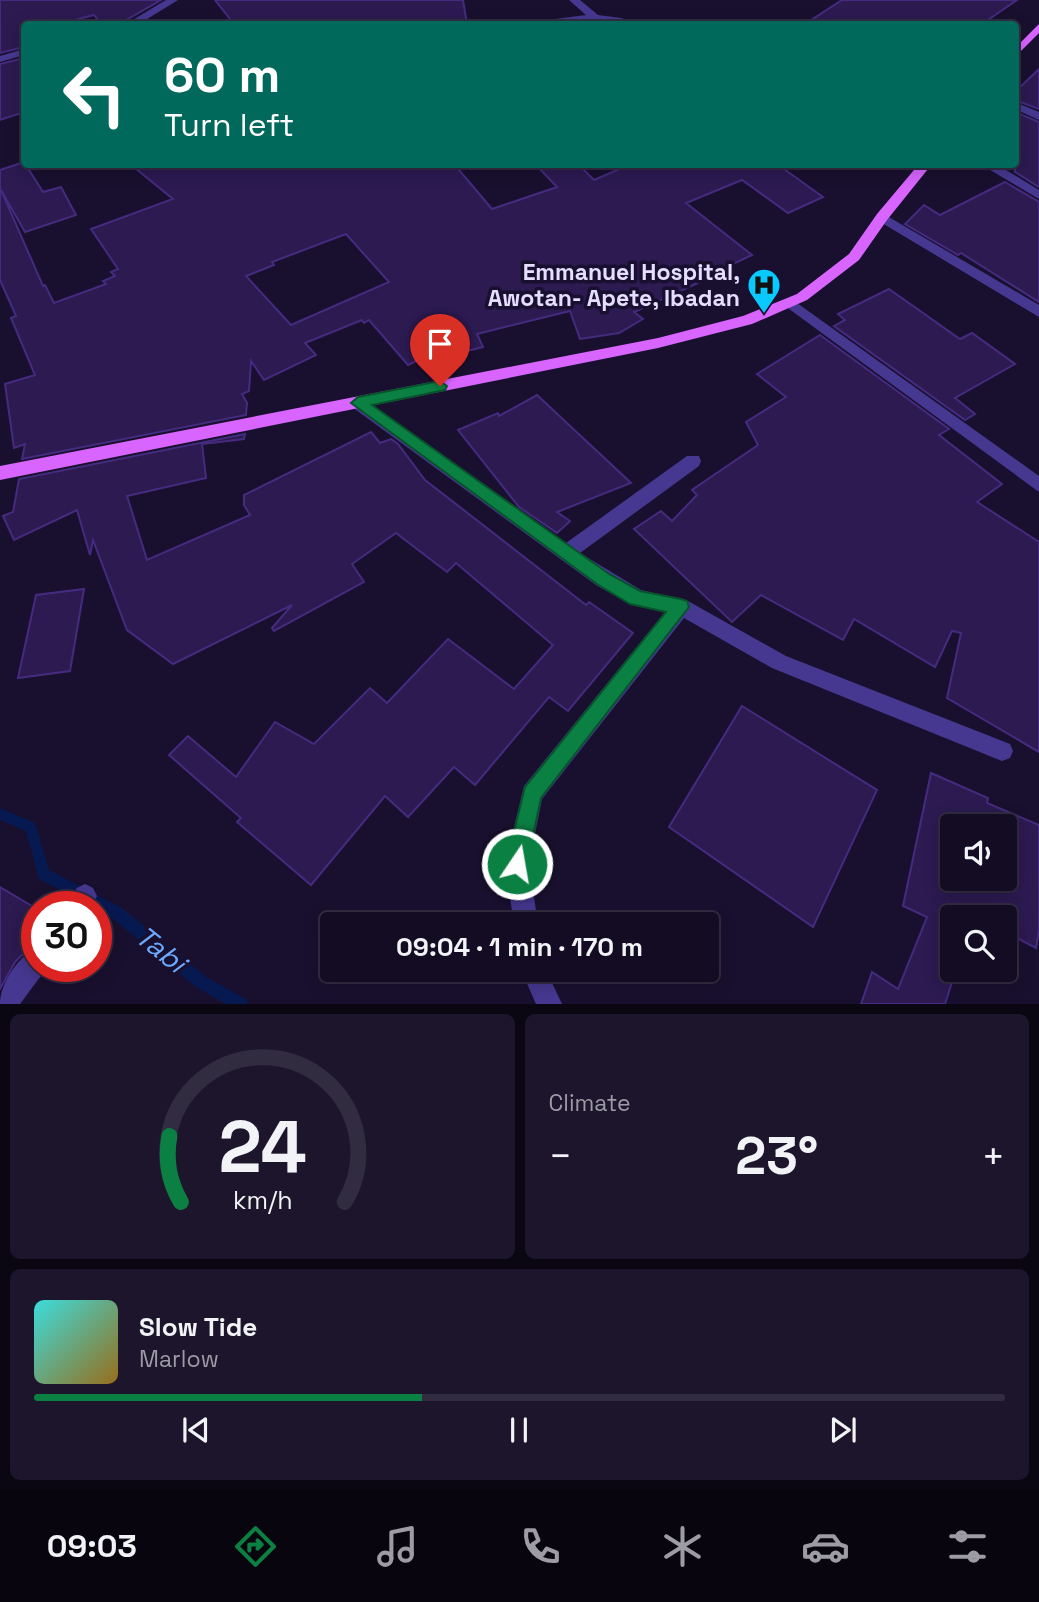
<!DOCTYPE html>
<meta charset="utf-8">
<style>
body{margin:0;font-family:"Space Grotesk",sans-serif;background:#1c152b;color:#f1f3f6;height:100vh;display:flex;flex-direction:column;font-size:26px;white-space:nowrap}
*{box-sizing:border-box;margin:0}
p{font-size:23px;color:#9d9ba6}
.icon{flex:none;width:38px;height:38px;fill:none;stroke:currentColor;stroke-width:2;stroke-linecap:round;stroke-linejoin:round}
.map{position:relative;height:1004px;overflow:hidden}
.panel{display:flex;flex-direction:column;gap:10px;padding:10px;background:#0a0713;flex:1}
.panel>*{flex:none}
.guide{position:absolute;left:21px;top:21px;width:998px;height:147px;border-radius:7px;box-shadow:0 4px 18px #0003,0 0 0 2px #322c41;background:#00695c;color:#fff;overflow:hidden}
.buttons{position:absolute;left:940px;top:814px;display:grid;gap:14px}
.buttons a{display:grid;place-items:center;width:77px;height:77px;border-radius:7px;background:#130c23;box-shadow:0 4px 18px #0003,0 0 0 2px #322c41;font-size:35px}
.speed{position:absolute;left:21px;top:891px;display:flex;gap:14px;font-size:35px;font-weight:700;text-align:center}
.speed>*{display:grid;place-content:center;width:91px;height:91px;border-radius:50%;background:#130c23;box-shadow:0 4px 18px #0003,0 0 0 2px #322c41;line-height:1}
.speed .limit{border:10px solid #d22;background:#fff;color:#111}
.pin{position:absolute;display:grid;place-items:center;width:60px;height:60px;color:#fff;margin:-72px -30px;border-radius:50% 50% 50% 0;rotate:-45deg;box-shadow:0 0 7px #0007}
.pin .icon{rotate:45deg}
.me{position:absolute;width:77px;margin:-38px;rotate:12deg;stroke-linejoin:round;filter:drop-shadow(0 0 5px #0008)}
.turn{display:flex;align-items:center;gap:24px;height:147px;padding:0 28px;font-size:32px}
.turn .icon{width:91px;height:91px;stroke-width:2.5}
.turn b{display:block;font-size:49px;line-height:60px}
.big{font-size:52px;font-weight:600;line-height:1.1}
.panel .card{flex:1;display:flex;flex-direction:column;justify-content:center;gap:10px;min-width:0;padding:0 24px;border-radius:10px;background:#1c152b}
.panel .dial{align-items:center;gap:0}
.dial svg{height:182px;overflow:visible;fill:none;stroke:#322c41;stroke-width:7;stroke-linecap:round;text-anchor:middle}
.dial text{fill:#f1f3f6;stroke:none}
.song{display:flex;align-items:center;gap:21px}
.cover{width:84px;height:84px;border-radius:10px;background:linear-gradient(135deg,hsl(180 70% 55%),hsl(40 70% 35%))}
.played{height:7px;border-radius:4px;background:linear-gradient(90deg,#0b8043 40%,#322c41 40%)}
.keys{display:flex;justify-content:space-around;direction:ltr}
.heat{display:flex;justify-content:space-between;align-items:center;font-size:38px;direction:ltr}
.panel .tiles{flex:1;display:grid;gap:10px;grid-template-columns:1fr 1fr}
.card:last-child{grid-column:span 2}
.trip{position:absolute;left:320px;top:912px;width:399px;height:70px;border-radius:7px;background:#130c23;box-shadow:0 4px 18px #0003,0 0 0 2px #322c41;font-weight:600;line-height:70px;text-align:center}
.dock{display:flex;height:112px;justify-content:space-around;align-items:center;background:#08050e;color:#9d9ba6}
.dock .icon{width:49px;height:49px}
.dock .active{color:#0b8043}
.dock b{font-size:32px;color:#f1f3f6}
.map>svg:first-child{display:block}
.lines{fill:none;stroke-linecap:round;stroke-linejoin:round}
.stream{fill:#071951;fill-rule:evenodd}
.building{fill:#2c1a51;stroke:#452b7f;stroke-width:2;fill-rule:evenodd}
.minor{fill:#463891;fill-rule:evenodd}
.major{fill:#d865ff;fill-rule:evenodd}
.route{fill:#0b8043;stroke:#07532c;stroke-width:2}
.labels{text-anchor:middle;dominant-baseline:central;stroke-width:7;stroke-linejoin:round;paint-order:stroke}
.poi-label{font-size:23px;font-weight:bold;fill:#e5deff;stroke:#19102f;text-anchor:end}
.near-water-label{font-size:28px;font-style:italic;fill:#6ca9ff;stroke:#19102f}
</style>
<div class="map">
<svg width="1039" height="1004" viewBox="0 0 1039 1004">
<rect width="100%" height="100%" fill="#19102f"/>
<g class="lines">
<path class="stream" d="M0,808L35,823L49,870L122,908L206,977L246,999L248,1004H226L196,987L112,918L96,909V906H92L39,879L26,831L0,820Z"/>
</g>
<g class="building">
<path d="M0,0H161L119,24H101L94,15L59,24H24V47L0,53Z"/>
<path d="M215,0H463L467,24H234Z"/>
<path d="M842,0H1017L982,24H805Z"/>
<path d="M24,58V112L0,120V64Z"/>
<path d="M1039,69V109L1015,100V92Z"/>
<path d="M1015,112L1039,122V187L1015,172Z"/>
<path d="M24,162L43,192L61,187L76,215L25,232L1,190L43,286L45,285L54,303L106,284L103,281L115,276L111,272L118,269L91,229L173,199L130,164H454L492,209L557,187L535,164H578L594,180L631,164H777L823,197L788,213L742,180L686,203L752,255L705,277L707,279L634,312L643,319L619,333L580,339L570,311L477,334L483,347L431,360L429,355L408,365L369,320L364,323L362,320L305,343L316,355L264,380L251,361L249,391L242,394L247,403L246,415L22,459L25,444L14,448L5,384L35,375L11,318L16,316L0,280V170ZM346,234L389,282L291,325L246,276L274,265L272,262Z"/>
<path d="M1005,182L1039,202V302L961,253L958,255L905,224L924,205L940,215Z"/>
<path d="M889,289L960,339L972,333L1015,364L955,398L975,414L965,420L834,326L845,320L838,314Z"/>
<path d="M820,335L949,429L939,435L1002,484L977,502L1039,542V752L947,698L961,633L952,631L935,667L854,619L843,640L761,595L732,622L634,529L661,511L672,521L697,495L692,490L758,445L746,422L786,397L757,374Z"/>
<path d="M537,395L631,483L557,512L570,521L557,533L519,507L458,430L498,413L499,416Z"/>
<path d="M371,432L380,443L391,439L398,444L425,480L586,605L589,602L633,633L568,711L549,697L475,785L454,767L408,817L385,796L311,885L237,822L241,818L169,755L188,736L236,777L275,722L314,744L370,688L387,703L448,639L514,689L553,645L456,563L447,572L396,533L352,564L364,582L274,631L272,628L292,605L173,664L127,630L93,540L90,555L77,510L14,540L3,516L13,512L19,479L245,434L244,439L202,444L206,478L127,496L147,560L250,515L244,505V495Z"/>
<path d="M84,589L70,671L18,678L36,595Z"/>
<path d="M742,706L877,790L813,927L669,827Z"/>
<path d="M931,773L988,798L987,803L1039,825V930L1036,948L1007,933L1009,917H952V982L945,1004H861L872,972L898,989L927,917L903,906ZM952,826H1012L1007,878H952Z"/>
<path d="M0,887L37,909V940L15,962L0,989Z"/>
</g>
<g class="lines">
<g class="minor">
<path d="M166,0H178L144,21H170L175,24H126Z"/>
<path d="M569,0H580L598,15L621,18L638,24L587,21L535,24L540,21L586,15Z"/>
<path d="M24,49V55L0,62V56Z"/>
<path d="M1015,102L1039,112V120L1015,109Z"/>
<path d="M980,164H996L1039,190V199Z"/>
<path d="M882,213L1039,305V317L877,220L875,217Z"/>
<path d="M790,298L1039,476V492L785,306L783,303Z"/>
<path d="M358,397L566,543L687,456H699L701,461L699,466L580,553L641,590L688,601L786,656L1010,744L1013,751L1010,758L1002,761L772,668L684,618L542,799L529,864L538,924H514L505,864L524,786L665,612L630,604L596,585L352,407L350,403L352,399Z"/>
<path d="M85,884L93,888L97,896L92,906H65L77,888Z"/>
<path d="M37,948V966H47L46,969L20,1004H0C0,984 18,956 37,948Z"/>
<path d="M521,970H546L562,1004H536Z"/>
</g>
<g class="major">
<path d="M1039,24V33L1015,57V48Z"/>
<path d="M919,164H932L887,220L859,260L807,300L752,324L658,348L0,480V466L658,338L743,316L797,294L849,254L877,214Z"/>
</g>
</g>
<path class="route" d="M440,381L447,386L445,390L372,405L609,574L640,591L681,599L687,601L689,607L541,798L527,864L524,872L517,875L510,872L506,864L525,787L666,612L630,604L597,584L351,403L358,397Z"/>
<defs>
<symbol id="hospital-pin" viewBox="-11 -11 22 30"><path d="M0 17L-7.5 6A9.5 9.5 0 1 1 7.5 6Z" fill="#0ac9ff" stroke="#19102f"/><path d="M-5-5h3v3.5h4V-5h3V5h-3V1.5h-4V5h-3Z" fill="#111"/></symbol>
</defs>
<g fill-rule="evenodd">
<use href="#hospital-pin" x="745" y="266" width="38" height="52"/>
</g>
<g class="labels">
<g class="poi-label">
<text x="740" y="272">Emmanuel Hospital,<tspan x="740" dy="26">Awotan- Apete, Ibadan</tspan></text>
</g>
<g class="near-water-label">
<text transform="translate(161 949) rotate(39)">Tabi</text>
</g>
</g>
</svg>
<div class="buttons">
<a><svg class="icon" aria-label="sound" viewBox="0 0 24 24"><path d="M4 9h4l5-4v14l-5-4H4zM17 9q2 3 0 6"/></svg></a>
<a><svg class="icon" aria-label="search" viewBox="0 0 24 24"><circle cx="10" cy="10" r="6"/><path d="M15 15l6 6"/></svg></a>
</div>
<div class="speed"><div class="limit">30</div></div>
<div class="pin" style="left:440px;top:386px;background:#d93025"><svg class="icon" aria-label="arrive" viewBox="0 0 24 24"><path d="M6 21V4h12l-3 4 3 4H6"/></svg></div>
<svg class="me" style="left:517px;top:864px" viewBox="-20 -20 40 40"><circle r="17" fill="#0b8043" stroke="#fff" stroke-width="3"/><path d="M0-11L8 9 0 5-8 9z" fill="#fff"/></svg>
<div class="trip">09:04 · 1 min · 170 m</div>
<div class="guide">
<div class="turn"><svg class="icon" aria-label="left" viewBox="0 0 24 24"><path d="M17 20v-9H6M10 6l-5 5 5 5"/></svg><div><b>60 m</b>Turn left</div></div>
</div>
</div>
<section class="panel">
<div class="tiles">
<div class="card dial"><svg viewBox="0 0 100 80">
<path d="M14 69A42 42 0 1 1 86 69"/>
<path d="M14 69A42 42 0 0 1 9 40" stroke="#0b8043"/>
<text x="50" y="56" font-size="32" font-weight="700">24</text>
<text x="50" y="72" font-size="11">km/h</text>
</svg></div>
<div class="card"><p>Climate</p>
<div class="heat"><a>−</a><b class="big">23°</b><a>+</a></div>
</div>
<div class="card">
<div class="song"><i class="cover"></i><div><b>Slow Tide</b><p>Marlow</p></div></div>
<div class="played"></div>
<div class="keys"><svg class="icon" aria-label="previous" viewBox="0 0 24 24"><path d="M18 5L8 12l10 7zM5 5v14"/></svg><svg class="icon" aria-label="pause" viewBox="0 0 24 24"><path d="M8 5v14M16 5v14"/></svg><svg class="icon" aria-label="next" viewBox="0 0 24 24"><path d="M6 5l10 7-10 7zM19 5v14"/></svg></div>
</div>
</div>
</section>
<nav class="dock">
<b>09:03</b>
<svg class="icon active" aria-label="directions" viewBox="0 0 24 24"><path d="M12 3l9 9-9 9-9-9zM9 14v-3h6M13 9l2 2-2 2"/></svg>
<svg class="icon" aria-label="music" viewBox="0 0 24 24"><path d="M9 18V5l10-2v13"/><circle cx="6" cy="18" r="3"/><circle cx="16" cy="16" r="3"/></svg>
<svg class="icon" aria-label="phone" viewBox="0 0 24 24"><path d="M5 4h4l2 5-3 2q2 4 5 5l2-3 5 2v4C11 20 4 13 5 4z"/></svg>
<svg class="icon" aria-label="climate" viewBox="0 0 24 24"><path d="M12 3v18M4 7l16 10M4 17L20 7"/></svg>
<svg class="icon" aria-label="car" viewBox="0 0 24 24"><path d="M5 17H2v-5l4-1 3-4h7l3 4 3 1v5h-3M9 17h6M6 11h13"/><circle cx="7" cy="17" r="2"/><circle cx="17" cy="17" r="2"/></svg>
<svg class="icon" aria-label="filters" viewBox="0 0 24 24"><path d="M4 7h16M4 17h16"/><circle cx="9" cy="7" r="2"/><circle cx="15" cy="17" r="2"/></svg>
</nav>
